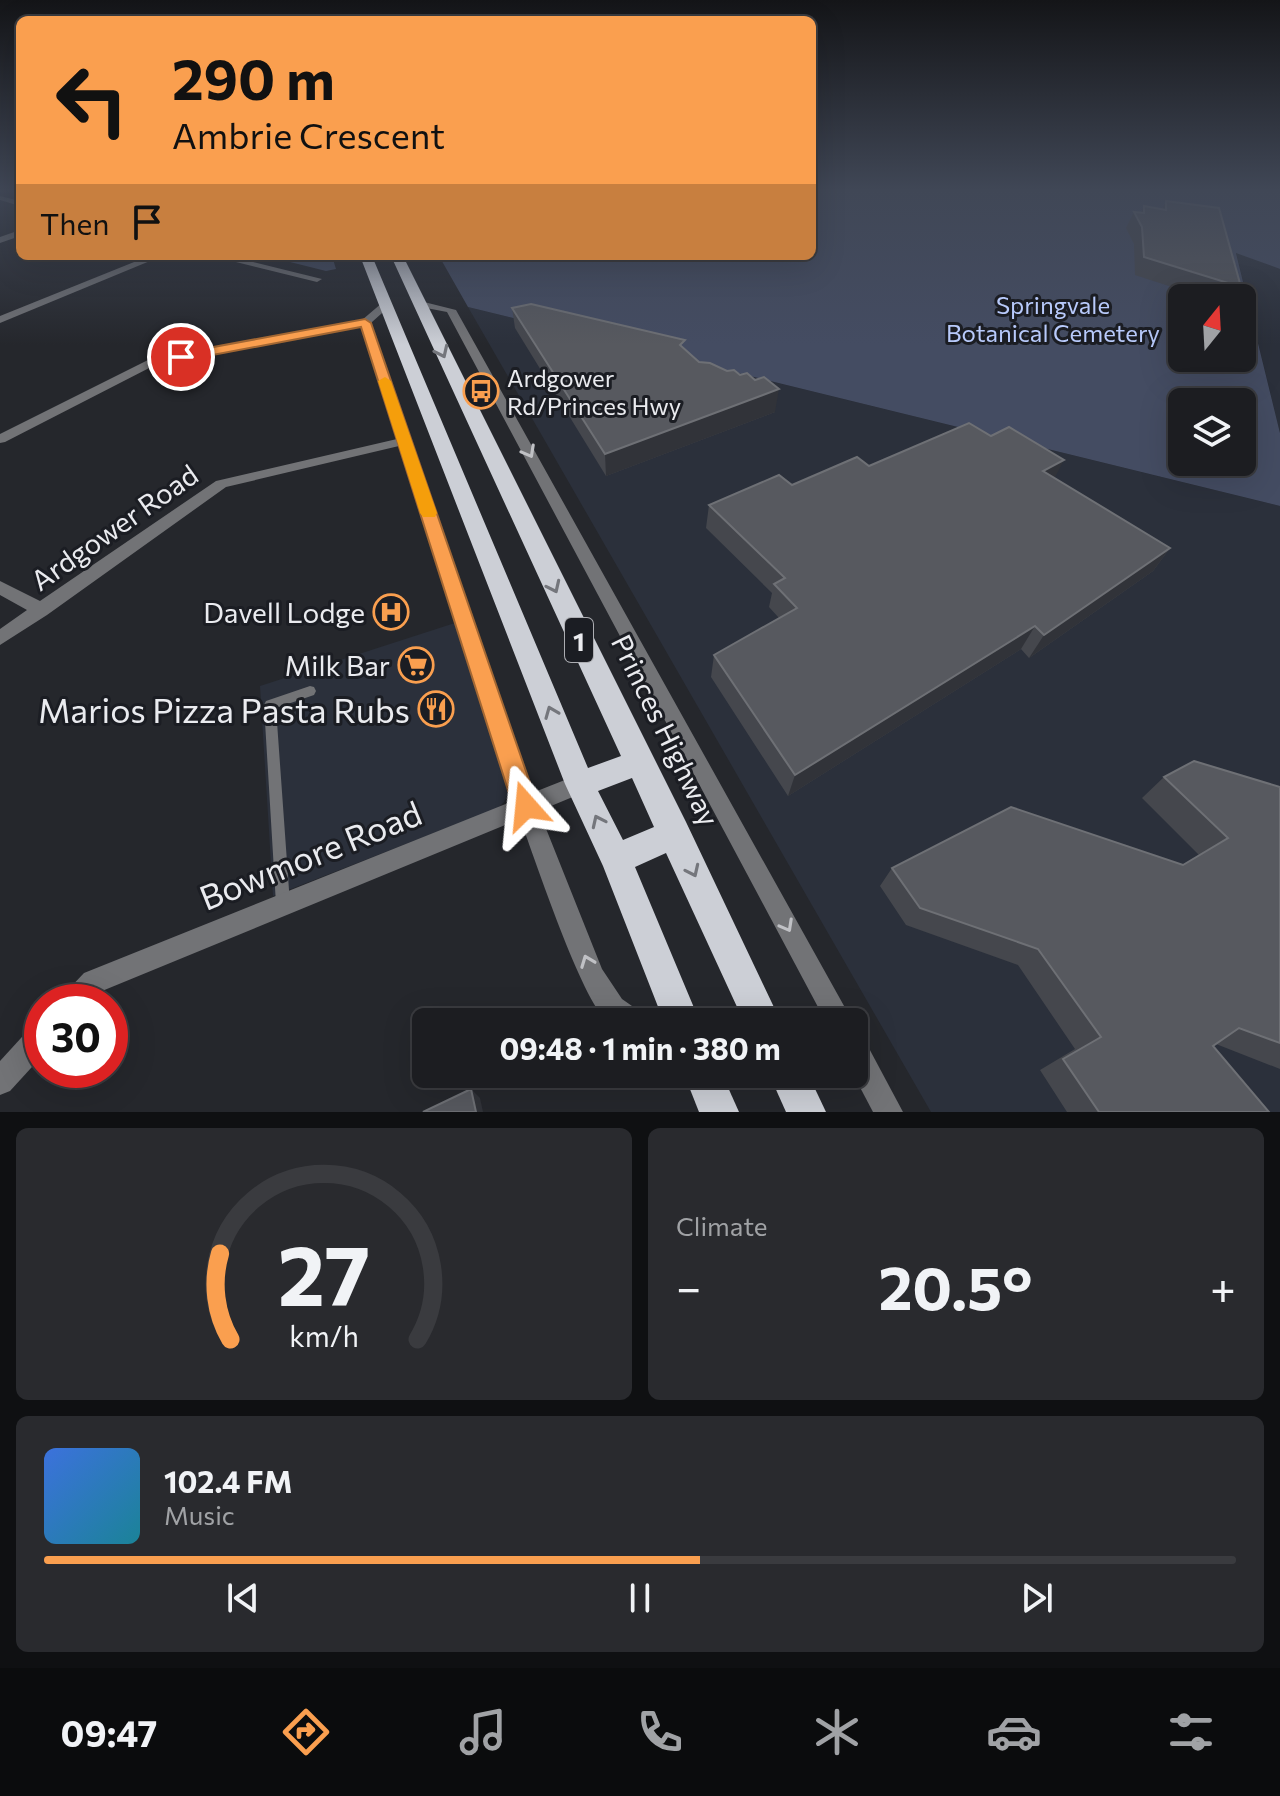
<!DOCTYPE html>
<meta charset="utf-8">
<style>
body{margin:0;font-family:Commissioner,sans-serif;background:#292a2e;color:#f1f3f6;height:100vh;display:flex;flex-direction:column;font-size:30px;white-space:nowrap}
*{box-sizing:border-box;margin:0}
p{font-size:26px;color:#a0a2a5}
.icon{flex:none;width:44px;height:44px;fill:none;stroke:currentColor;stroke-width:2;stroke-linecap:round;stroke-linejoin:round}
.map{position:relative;height:1112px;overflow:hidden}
.sheet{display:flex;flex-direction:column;gap:16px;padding:16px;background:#0f1012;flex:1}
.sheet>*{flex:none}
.hud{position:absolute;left:16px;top:16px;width:800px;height:244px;border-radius:12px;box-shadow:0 8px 32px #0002,0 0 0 2px #3a3b3f;background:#fa9f4f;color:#111;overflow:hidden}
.needle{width:52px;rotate:18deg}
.fabs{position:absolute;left:1168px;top:284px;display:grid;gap:16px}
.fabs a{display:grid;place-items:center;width:88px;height:88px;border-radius:12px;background:#1c1d21;box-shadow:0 8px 32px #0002,0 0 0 2px #3a3b3f;font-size:40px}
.speed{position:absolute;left:24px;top:984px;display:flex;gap:16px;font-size:40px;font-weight:700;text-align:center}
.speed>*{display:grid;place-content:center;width:104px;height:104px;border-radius:50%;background:#1c1d21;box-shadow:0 8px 32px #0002,0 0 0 2px #3a3b3f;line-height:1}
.speed .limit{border:12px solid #d22;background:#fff;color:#111}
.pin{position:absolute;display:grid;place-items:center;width:68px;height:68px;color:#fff;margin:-34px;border:4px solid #fff;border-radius:50%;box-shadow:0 2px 8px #0007}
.me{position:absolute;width:88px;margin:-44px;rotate:342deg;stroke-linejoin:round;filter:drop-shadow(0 0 6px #0008)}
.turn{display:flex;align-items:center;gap:28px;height:168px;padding:0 24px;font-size:36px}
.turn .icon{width:104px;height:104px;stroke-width:2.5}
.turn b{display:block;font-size:56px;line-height:68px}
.then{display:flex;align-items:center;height:76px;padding:0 24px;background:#0003;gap:16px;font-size:30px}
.big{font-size:60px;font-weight:700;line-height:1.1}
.sheet .tile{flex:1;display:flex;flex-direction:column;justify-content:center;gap:12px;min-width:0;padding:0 28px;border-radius:12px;background:#292a2e}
.sheet .dial{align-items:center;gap:0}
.dial svg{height:208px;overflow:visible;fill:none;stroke:#3a3b3f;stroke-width:7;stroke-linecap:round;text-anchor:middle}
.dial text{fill:#f1f3f6;stroke:none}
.song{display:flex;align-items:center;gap:24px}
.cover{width:96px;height:96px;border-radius:12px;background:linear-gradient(135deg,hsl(220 70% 55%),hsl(190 70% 35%))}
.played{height:8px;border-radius:4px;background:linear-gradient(90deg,#fa9f4f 55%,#3a3b3f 55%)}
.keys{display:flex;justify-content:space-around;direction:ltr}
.heat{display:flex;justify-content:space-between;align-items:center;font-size:44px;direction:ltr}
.sheet .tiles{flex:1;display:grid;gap:16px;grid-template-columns:1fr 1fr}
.tile:last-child{grid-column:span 2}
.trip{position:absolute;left:412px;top:1008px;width:456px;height:80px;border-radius:12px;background:#1c1d21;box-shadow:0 8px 32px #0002,0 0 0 2px #3a3b3f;font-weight:700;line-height:80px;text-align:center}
.menu{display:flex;height:128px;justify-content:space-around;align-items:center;background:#0b0c0d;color:#a0a2a5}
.menu .icon{width:56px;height:56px}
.menu .selected{color:#fa9f4f}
.menu b{font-size:36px;color:#f1f3f6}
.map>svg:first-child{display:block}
.built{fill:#2b303b}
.green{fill:#444c62;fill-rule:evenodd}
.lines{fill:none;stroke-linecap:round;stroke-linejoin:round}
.service{fill:#727376;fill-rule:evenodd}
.minor{fill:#727376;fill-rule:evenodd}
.trunk{fill:#cccfd6;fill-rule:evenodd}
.wall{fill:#45474d}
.shaded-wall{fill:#313339}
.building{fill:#57595f;stroke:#6e7075;stroke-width:2}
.oneway{stroke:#74767c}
.oneway2{stroke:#c0c1c5}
.route{fill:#fa9f4f;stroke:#a26733;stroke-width:2}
.slow{fill:#f59e0b}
.labels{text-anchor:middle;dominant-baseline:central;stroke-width:6;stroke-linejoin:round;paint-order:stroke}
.far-park-label{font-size:24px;fill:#b8cafb;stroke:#1b1d23}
.far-poi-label{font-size:24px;fill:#eaebef;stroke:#1b1d23;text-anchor:start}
.shield{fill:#1b1d23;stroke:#acadb2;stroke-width:2}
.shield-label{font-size:26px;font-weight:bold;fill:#eaebef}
.street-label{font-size:28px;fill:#eaebef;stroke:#1b1d23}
.poi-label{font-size:28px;fill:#eaebef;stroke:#1b1d23;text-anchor:end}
.near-poi-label{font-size:34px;fill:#eaebef;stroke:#1b1d23;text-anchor:end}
.near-street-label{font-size:34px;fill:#eaebef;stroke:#1b1d23}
</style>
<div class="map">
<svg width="1280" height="1112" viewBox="0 0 1280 1112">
<rect width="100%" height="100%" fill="#25272c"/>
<g class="built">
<path d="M1236,252L1280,269V433Z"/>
<path d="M468,307L1280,506V1112H931Z"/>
<path d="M458,622L510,789L504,802L498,808L273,896L260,686Z"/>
</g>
<g class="green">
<path d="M812,189H1280V269L1236,253L1280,433V506L468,307L439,256H812ZM1182,298H1242V358H1182ZM1182,402H1242V462H1182Z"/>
<path d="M266,256H332L336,269L326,271Z"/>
</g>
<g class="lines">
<path class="service" d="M310,686L314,687L316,691L314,695L276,708L290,904L288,909L283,911L278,909L276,904L264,705L266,701Z"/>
<g class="minor">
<path d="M0,196L20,201V206L0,200Z"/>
<path d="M20,230V236L0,243V237Z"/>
<path d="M149,256H162L0,323V316Z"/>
<path d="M212,256H229L322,279L317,282Z"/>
<path d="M420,301L456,310L853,1022H826L447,312L416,306L415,304Z"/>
<path d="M382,303L391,305L372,322L371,326L532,793L580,774L587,777L591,784L587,791L539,811L602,969L622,999L642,1013L646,1022C636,1022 619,1025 609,1021C585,1012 532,850 520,819L102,991L92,1002H61L65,993L84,973L513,801L399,446L226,487L47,615L0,645V629L27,610L0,595V581L40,601L216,481L397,439L361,327L155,365L5,442L0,443V434L148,360L362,320Z"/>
<path d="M42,1023V1056L10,1091L0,1095V1061L32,1026Z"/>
<path d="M854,1035L864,1039L903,1112H873L853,1074Z"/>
</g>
<g class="trunk">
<path d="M360,256H372L588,768L621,756L391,256H403L686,822L781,1022H744L666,853L635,867L700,1022H664L603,866L565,784ZM632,778L654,827L623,840L598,791Z"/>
<path d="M684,1074H722L739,1112H699Z"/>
<path d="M769,1074H808L826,1112H786Z"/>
</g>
</g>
<g class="wall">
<path d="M1166,201L1241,287L1234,298H1206L1135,275L1134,244L1126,228L1134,212L1141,213L1144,206L1162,209Z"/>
<path d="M512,308L684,349L699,362L775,412L606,476L515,328Z"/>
<path d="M1055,478L1170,548L1153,571L1029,658L1021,649L788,796L711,677L714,655L779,618L769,607L772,593L706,528L709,505L792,485Z"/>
<path d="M1164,777L1280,787V1069L1216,1044L1213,1046L1269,1112H1067L1040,1070L1075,1049L1018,965L906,925L880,886L892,868L1183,865L1199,855L1142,798Z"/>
</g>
<g class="shaded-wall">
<path d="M779,389L775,412L606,476L605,454Z"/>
<path d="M1064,460L1052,483L1043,471Z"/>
<path d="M1170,548L1153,571L1029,658L1044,635Z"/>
<path d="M1035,626L1021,649L788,796L795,775Z"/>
<path d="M471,1089L480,1098L483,1112H476Z"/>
</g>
<g class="building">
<path d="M1166,201L1219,208L1241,287L1144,257L1142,227L1134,212L1144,213V206L1166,210Z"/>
<path d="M531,304L685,340L680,345L699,362L710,363L727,371L734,370L740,375L747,373L755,380L764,377L779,389L605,454L512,308Z"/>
<path d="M969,423L991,436L1009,427L1064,460L1043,471L1170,548L1044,635L1035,626L795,775L714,655L797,608L774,584L785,578L709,505L779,475L792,485L857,457L869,466Z"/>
<path d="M1194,761L1280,787V1043L1239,1028L1213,1046L1269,1112H1099L1063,1059L1101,1037L1038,949L920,908L892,868L1011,807L1183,865L1228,838L1164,777Z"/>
<path d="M471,1089L476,1112H423Z"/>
</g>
<defs><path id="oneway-chevron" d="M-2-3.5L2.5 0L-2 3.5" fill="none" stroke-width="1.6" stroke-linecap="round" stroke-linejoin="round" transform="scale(2)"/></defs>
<g class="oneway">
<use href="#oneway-chevron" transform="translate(442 352) rotate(65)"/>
<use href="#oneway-chevron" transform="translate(554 587) rotate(65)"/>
<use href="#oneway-chevron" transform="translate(551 712) rotate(-112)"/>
<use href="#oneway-chevron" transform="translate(598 821) rotate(-115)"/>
<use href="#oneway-chevron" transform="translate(693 871) rotate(65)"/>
</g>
<g class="oneway2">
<use href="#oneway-chevron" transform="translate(529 452) rotate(61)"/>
<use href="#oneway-chevron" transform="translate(787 926) rotate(61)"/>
<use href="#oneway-chevron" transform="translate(587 961) rotate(-111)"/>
</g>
<linearGradient id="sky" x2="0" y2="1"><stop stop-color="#141518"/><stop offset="0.55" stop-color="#404756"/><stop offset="1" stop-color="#404756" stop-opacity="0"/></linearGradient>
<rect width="1280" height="345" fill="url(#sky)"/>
<path class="route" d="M365,319L371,323L538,806L534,814L526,817L517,814L513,806L361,327L181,361L175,357L181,353Z"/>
<path class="slow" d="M385,377L391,381L437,513L435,517H423L420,513L378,381Z"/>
<defs>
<symbol id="bus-ring" viewBox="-11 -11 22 22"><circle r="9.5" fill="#1b1d23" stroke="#fa9f4f" stroke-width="1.5"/><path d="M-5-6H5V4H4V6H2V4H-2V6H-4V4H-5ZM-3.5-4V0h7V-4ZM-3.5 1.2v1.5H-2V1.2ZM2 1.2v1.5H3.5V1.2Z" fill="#fa9f4f"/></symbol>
<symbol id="hospital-ring" viewBox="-11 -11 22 22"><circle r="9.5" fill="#1b1d23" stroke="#fa9f4f" stroke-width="1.5"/><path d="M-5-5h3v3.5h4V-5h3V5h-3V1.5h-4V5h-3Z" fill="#fa9f4f"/></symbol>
<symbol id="supermarket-ring" viewBox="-11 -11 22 22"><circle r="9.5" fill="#1b1d23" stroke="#fa9f4f" stroke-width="1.5"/><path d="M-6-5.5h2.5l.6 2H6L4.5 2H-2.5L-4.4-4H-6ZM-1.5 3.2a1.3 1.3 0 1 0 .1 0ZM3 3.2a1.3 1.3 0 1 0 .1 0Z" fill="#fa9f4f"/></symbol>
<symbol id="restaurant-ring" viewBox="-11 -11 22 22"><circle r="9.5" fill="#1b1d23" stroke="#fa9f4f" stroke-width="1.5"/><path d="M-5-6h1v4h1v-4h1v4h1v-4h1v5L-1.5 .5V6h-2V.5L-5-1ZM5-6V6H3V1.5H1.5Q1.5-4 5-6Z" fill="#fa9f4f"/></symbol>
</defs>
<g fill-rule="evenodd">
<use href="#bus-ring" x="461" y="371" width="40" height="40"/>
<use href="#hospital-ring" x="371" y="592" width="40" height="40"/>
<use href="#supermarket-ring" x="396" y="645" width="40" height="40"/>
<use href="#restaurant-ring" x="416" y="689" width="40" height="40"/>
</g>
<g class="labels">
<g class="far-park-label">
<text x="1053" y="304">Springvale<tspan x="1053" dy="28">Botanical Cemetery</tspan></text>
</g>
<g class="far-poi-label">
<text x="507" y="377">Ardgower<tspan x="507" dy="28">Rd/Princes Hwy</tspan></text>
</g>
<rect class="shield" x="565" y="618" width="28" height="44" rx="6"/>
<g class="shield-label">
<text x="579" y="640">1</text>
</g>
<g class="street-label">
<text transform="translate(114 527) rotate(-35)">Ardgower Road</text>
<text transform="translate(666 730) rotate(64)">Princes Highway</text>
</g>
<g class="poi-label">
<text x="365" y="612">Davell Lodge</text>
<text x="390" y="665">Milk Bar</text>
</g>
<g class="near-poi-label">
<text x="410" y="709">Marios Pizza Pasta Rubs</text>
</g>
<g class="near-street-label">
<text transform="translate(310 854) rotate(-22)">Bowmore Road</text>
</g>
</g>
</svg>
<div class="fabs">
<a><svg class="needle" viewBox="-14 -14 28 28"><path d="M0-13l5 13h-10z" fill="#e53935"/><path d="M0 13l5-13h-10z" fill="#a0a2a5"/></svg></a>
<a><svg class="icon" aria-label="layers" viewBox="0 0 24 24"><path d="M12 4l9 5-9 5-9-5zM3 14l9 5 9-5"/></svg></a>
</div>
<div class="speed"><div class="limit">30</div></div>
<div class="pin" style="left:181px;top:357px;background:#d93025"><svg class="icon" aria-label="arrive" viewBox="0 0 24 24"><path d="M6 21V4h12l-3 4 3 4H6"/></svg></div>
<svg class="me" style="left:526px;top:806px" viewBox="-20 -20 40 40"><path d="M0-17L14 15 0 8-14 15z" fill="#fa9f4f" stroke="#fff" stroke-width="4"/></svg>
<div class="trip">09:48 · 1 min · 380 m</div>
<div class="hud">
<div class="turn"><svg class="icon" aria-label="left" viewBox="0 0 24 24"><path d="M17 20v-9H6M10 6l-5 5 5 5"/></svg><div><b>290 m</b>Ambrie Crescent</div></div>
<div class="then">Then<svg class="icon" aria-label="arrive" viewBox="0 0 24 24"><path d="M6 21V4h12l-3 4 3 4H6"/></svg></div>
</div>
</div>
<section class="sheet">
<div class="tiles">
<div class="tile dial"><svg viewBox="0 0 100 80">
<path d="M14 69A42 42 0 1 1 86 69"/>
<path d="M14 69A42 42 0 0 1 10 36" stroke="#fa9f4f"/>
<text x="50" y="56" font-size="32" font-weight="700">27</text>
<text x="50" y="72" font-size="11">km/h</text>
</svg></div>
<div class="tile"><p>Climate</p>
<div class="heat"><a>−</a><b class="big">20.5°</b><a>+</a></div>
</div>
<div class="tile">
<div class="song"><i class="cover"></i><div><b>102.4 FM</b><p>Music</p></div></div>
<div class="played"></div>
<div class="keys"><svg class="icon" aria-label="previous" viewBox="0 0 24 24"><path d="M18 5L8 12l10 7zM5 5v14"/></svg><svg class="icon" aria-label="pause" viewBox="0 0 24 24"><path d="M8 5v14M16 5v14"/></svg><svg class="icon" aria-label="next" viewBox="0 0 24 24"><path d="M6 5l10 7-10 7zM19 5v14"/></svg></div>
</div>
</div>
</section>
<nav class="menu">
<b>09:47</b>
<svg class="icon selected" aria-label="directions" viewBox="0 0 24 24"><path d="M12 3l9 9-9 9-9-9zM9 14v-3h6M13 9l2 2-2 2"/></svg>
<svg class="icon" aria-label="music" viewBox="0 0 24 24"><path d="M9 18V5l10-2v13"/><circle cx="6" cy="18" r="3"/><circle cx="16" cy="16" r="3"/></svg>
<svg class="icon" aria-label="phone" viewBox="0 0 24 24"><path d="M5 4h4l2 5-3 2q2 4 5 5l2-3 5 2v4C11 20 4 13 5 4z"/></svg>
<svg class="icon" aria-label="climate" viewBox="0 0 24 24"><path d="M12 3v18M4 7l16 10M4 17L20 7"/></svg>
<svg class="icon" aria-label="car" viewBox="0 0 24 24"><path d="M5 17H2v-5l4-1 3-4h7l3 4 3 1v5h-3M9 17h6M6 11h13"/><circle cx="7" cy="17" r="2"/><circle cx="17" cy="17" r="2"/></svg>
<svg class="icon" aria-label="filters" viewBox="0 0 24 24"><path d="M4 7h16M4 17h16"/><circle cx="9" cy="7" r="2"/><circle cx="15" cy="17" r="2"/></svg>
</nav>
